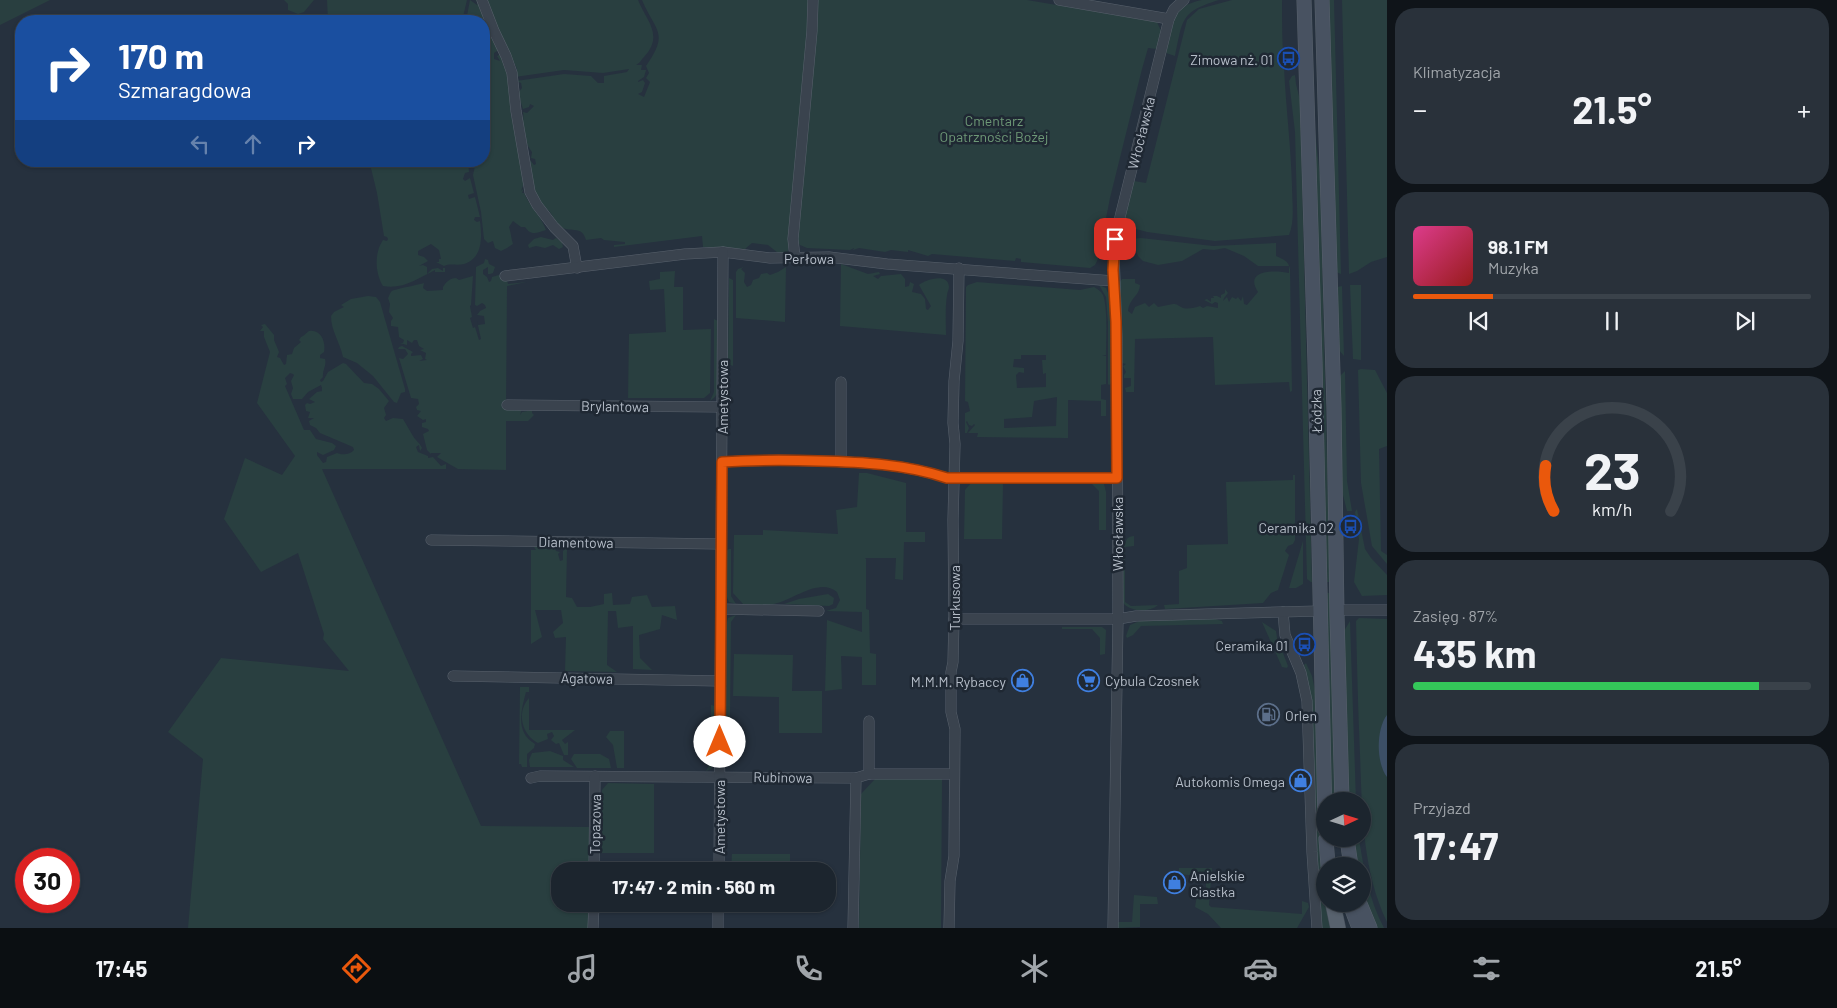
<!DOCTYPE html>
<html lang="pl">
<meta charset="utf-8">
<style>
body{margin:0;font-family:Barlow,sans-serif;background:#29313a;color:#f1f3f6;height:100vh;display:flex;flex-direction:column;font-size:19px;white-space:nowrap}
*{box-sizing:border-box;margin:0}
p{font-size:16px;color:#a0a5aa}
.icon{flex:none;width:28px;height:28px;fill:none;stroke:currentColor;stroke-width:2;stroke-linecap:round;stroke-linejoin:round}
.map{position:relative;flex:1;overflow:hidden}
.drawer{display:flex;flex-direction:column;gap:8px;padding:8px;background:#0f1419;width:450px}
.drawer>*{flex:none}
.hud{position:absolute;left:15px;top:15px;width:475px;height:152px;border-radius:20px;box-shadow:0 1px 4px #0004,0 0 0 1px #3a424a;background:#1a4fa0;color:#fff;overflow:hidden}
.needle{width:32px;rotate:86deg}
.buttons{position:absolute;left:1316px;top:792px;display:grid;gap:10px}
.buttons a{display:grid;place-items:center;width:55px;height:55px;border-radius:50%;background:#1c252e;box-shadow:0 1px 4px #0004,0 0 0 1px #3a424a;font-size:25px}
.speed{position:absolute;left:15px;top:848px;display:flex;gap:10px;font-size:25px;font-weight:700;text-align:center}
.speed>*{display:grid;place-content:center;width:65px;height:65px;border-radius:50%;background:#1c252e;box-shadow:0 1px 4px #0004,0 0 0 1px #3a424a;line-height:1}
.speed .limit{border:8px solid #d22;background:#fff;color:#111}
.pin{position:absolute;display:grid;place-items:center;width:42px;height:42px;color:#fff;margin:-21px;border-radius:10px;box-shadow:0 2px 8px #0006}
.me{position:absolute;width:55px;margin:-28px;rotate:0deg;stroke-linejoin:round;filter:drop-shadow(0 0 4px #0008)}
.turn{display:flex;align-items:center;gap:18px;height:105px;padding:0 20px;font-size:22px}
.turn .icon{width:65px;height:65px;stroke-width:2.5}
.turn b{display:block;font-size:35px;line-height:42px}
.lanes{display:flex;align-items:center;height:48px;padding:0 20px;background:#0003;justify-content:center;gap:25px;direction:ltr}
.lanes .off{opacity:.35}
.big{font-size:38px;font-weight:700;line-height:1.1}
.drawer .card{flex:1;display:flex;flex-direction:column;justify-content:center;gap:8px;min-width:0;padding:0 18px;border-radius:20px;background:#29313a}
.drawer .dial{align-items:center;gap:0}
.dial svg{height:130px;overflow:visible;fill:none;stroke:#3a424a;stroke-width:7;stroke-linecap:round;text-anchor:middle}
.dial text{fill:#f1f3f6;stroke:none}
.song{display:flex;align-items:center;gap:15px}
.cover{width:60px;height:60px;border-radius:8px;background:linear-gradient(135deg,hsl(330 70% 55%),hsl(0 70% 35%))}
.played{height:5px;border-radius:2px;background:linear-gradient(90deg,#ea580c 20%,#3a424a 20%)}
.keys{display:flex;justify-content:space-around;direction:ltr}
.heat{display:flex;justify-content:space-between;align-items:center;font-size:28px;direction:ltr}
.charge{height:8px;border-radius:4px;background:linear-gradient(90deg,#34c759 87%,#3a424a 0)}
.trip{position:absolute;left:551px;top:862px;width:285px;height:50px;border-radius:20px;background:#1c252e;box-shadow:0 1px 4px #0004,0 0 0 1px #3a424a;font-weight:700;line-height:50px;text-align:center}
.tabs{display:flex;height:80px;justify-content:space-around;align-items:center;background:#0b0f12;color:#a0a5aa}
.tabs .icon{width:35px;height:35px}
.tabs .current{color:#ea580c}
.tabs b{font-size:22px;color:#f1f3f6}
main{display:flex;flex:1;min-height:0}
.map>svg:first-child{display:block}
.green{fill:#293f40;fill-rule:evenodd}
.water{fill:#3c4f66}
.lines{fill:none;stroke-linecap:round;stroke-linejoin:round}
.minor-casing{stroke:#58616c;stroke-width:11}
.secondary-casing{stroke:#58616c;stroke-width:15}
.primary-casing{stroke:#434c57;stroke-width:16}
.minor{stroke:#3a434e;stroke-width:10}
.secondary{stroke:#485261;stroke-width:14}
.primary{stroke:#58626e;stroke-width:15}
.route-casing{stroke:#983908;stroke-width:12}
.route{stroke:#ea580c;stroke-width:9}
.labels{text-anchor:middle;dominant-baseline:central;stroke-width:5;stroke-linejoin:round;paint-order:stroke}
.poi-label{font-size:14px;fill:#b6bec9;stroke:#1f2833;text-anchor:end}
.park-label{font-size:14px;fill:#6e9977;stroke:#1f2833}
.street-label{font-size:14px;fill:#b6bec9;stroke:#1f2833}
</style>
<main>
<div class="map">
<svg width="1387" height="928" viewBox="0 0 1387 928">
<rect width="100%" height="100%" fill="#26313e"/>
<g class="green">
<path d="M0,0H50L0,25Z"/>
<path d="M284,0H314L304,12L298,14L288,10V4Z"/>
<path d="M327,0H467L462,21L456,20L455,21H328Z"/>
<path d="M470,0L477,5L478,2L475,0H479L487,32L500,49L494,53V59L500,61L497,56L501,54L508,70L511,114L524,183L521,191L524,188L522,193H524C530,207 541,216 546,230C537,233 531,236 525,227H521L513,221L509,227C511,233 511,238 513,244L507,248L501,251L495,248L493,241L488,243L484,239L481,212L473,175L476,161H484V21H466Z"/>
<path d="M485,0H638C647,22 664,35 644,57C641,60 640,63 636,65H642L641,70H646L644,77L638,81V82L643,80L645,83L642,92L638,94L644,97L650,82L646,78L649,73L646,66C670,32 655,31 642,0H809L811,9L788,252L778,253L768,245L752,243L745,249L703,247L702,236L614,247V245L625,244V242L604,240L601,238L586,240C582,225 572,233 561,227C554,224 554,217 550,212C549,210 546,210 544,208C533,198 530,174 530,160L534,165L536,164L535,159L531,158L532,152C527,145 521,134 522,125C523,120 524,118 523,112L527,113L534,106L530,104L529,107L523,109L518,93L522,88L521,83L516,81L564,74L591,76L598,83H604V76L627,72L629,69L603,73L564,70L515,77L517,69Z"/>
<path d="M817,0H1027L1157,22L1161,31L1157,49L1148,48L1142,69L1110,198L1098,259L1095,265L1090,268L1021,262V259L1016,258L1015,261L932,254L928,256L908,250V252L891,250L885,252L859,248L853,250L854,248L850,250L807,248L800,245L797,242Z"/>
<path d="M1202,0H1219C1180,12 1183,19 1175,56L1166,53C1173,26 1170,6 1202,0Z"/>
<path d="M1232,0H1282C1282,23 1282,45 1284,68C1286,108 1291,147 1292,186C1292,201 1295,221 1289,235L1215,241L1147,232L1132,228L1127,224L1125,217L1134,181L1146,183L1187,20L1199,9Z"/>
<path d="M1328,0H1334L1341,274L1336,272Z"/>
<path d="M1342,0H1387V257L1371,262L1357,271L1349,274Z"/>
<path d="M1295,75L1296,84L1300,100L1312,582H1311L1307,579L1295,132L1289,81L1292,76Z"/>
<path d="M1315,131L1320,177L1330,582H1325Z"/>
<path d="M363,161H468L469,172L465,173L463,179L465,181L470,178L474,193L468,195L469,199L475,197L480,217H475L474,220L477,222L480,221C482,237 483,258 464,264C457,266 450,263 444,266L436,262H439V259H441L439,250L431,244L418,251V255L424,257L428,261L419,266L423,265L427,267V274L432,269L438,268L443,271V268H445V272H435V270C419,278 402,290 383,286C375,273 374,253 383,240L387,241L388,239L387,237L384,236L377,193L370,164H367L366,167Z"/>
<path d="M541,237L553,240L556,238L562,242L563,247L559,249L553,245L545,248L536,246L529,248L528,245L534,239Z"/>
<path d="M1141,238L1213,246L1276,243V256C1284,260 1288,260 1290,269L1292,391L1290,392L1289,382L1215,385L1213,337L1135,339L1134,392H1126L1125,388L1131,386V378H1124V375L1126,372L1123,366L1126,364L1122,363L1119,283L1122,279H1135V283L1140,285C1139,297 1130,297 1128,311L1132,314L1135,307L1145,303L1149,307L1154,303L1158,307C1163,306 1168,305 1173,304C1178,304 1177,305 1181,307C1186,310 1194,308 1200,306L1203,308L1207,306L1218,308V303L1215,302L1212,304L1204,300L1207,299L1211,302V298H1214L1213,296H1217L1221,298V295L1225,293V289L1228,293L1224,298L1223,301L1227,297L1229,302L1232,297L1236,299L1238,297L1241,301L1243,296L1244,304L1247,305L1258,292C1243,269 1276,270 1289,273V266H1258L1244,256L1225,248L1214,250L1203,249L1182,261L1158,265L1143,261L1138,256L1131,239Z"/>
<path d="M485,259L488,260L489,264L495,267L493,273L490,274H488V267L483,270V274L487,277L489,282L491,281L492,277L499,275L507,280L508,284L527,282L507,286L506,406L522,409L520,415L522,412L532,410V413L534,415L528,421H506V470L458,469L437,457L441,453H431V454L427,450L423,434L429,431L428,429L422,427V423L426,422V419L423,420L417,416L421,411L417,410L416,407L419,404L418,399L411,398L399,358L403,359L408,354L405,349H398L399,347L402,346L413,352L411,354V356L421,355L423,359L419,361L427,360L425,359L426,353L420,350L424,349L419,346L417,340H414L412,343L407,340V345L400,343H403L404,340L399,337L398,327L391,326V321L393,318L389,312L390,304L388,298C389,297 390,292 392,291C395,289 418,285 424,283L423,288L427,291L443,290V287C446,282 450,278 456,278L459,280L473,276L471,305L470,306L472,317L470,318L473,328L475,327L479,340L481,339L477,321L478,325L485,324L484,316L477,315L480,311L486,308L485,305L482,303L477,306L475,305L476,267L484,263Z"/>
<path d="M841,264L868,274L879,272L880,274L873,276L878,279L881,276L901,274L905,279V287L909,286L910,282L914,284L912,292L921,294L925,299L926,309L928,310L931,306L919,285C925,280 948,272 949,287C949,290 947,292 947,295C945,308 946,322 946,335L840,326Z"/>
<path d="M744,267L741,269L745,273L744,282L747,287L751,285L753,280L759,278L761,274L767,273L770,275L778,272L786,267L785,322L736,318V272L738,269Z"/>
<path d="M675,271L674,287H683V330L711,329L710,393L704,398H628L629,334L666,332L664,289L650,290L649,281L660,279V272Z"/>
<path d="M729,278L733,280V366L728,364Z"/>
<path d="M977,282L1080,290L1094,287C1097,289 1101,291 1103,295C1108,308 1106,340 1106,355L1102,356H1106V384L1101,385V399L1106,400V416H1101V401L1068,400V438L977,437L978,433H968L975,425L974,424L972,426L969,425L967,421L966,422L969,428L967,433H965V413L970,411L968,402L965,401L966,287L968,285ZM1021,355H1046V360H1042L1043,374L1046,373V387L1017,388L1016,375L1019,372L1024,373V368L1013,367L1014,359H1021ZM1057,397L1056,426L1004,428V419L1032,417L1034,401Z"/>
<path d="M1099,285L1106,288L1110,297L1112,383L1109,385L1108,384V323L1106,297Z"/>
<path d="M1350,285H1361V360L1353,359Z"/>
<path d="M1342,286L1344,356L1338,349L1337,287Z"/>
<path d="M368,296L376,297L380,302L405,389V392L401,393L397,403L394,402L373,376L357,363L343,357C340,342 331,331 331,316L334,312L344,307L341,305L351,299Z"/>
<path d="M714,319L718,321V392L715,397L710,401L714,392Z"/>
<path d="M265,324L274,335V340L279,352L277,357L280,358L284,365L286,364L287,355L292,354L294,348L301,342L299,340L301,337L303,336L309,331C321,329 326,342 324,352L320,355V358L325,359C327,366 322,370 323,377L320,380L321,382L323,381L328,372L343,363L346,364L364,383L372,384L379,389L389,401L384,408L386,415L384,418L386,421L393,418L403,419C406,424 410,431 413,436C415,440 420,443 422,448L420,451L419,445L416,447L418,452L428,456V458L433,457L441,466L446,464V469H322L481,826L590,827V871H560V904H589V928H188L203,759L168,732L221,658L349,671L323,639L324,634L298,553L261,572L224,519L245,458L282,475L295,456L257,403L270,352L264,337V331H260L263,327L261,325ZM290,373L293,374L294,375L291,381L293,388L291,394L293,399H302L308,392L321,385L322,388V391L317,392L309,399L315,402L310,404L307,403L305,405L306,411L310,412L308,418H314L309,421L310,425L316,428L320,433L353,447L354,450C350,455 342,455 337,453L327,457L326,462L323,463L317,455V452L323,455L334,450L336,446L332,443L316,439L310,430H304L285,386L287,384L285,378Z"/>
<path d="M1361,369L1375,370L1387,393V446L1379,449L1381,551L1387,555V564L1372,546L1361,483L1358,370Z"/>
<path d="M1345,371L1347,481L1352,511H1347L1342,491L1340,376Z"/>
<path d="M859,473H867L906,483V532H925V542H904L903,580L895,579L896,558H865L866,559V609L869,610L870,653L876,654V685H862V657L841,656L842,689L825,691L827,620L862,632V612L826,611L836,608L840,600L837,592C819,577 792,601 774,604C764,606 753,604 743,604L733,593L734,535H763V530L838,534L836,510L857,507Z"/>
<path d="M1293,475H1295V540L1293,544L1288,546L1285,551L1289,555L1278,590L1271,593L1263,603L1165,609L1164,605L1179,604V571L1187,568V545L1228,544L1226,482L1293,480Z"/>
<path d="M971,483H1003L1002,539H964L965,490Z"/>
<path d="M1035,483L1104,484L1106,492V530H1099V491L1092,484Z"/>
<path d="M1357,509L1365,549L1371,558L1387,575V595L1362,596L1354,582L1359,539L1355,512Z"/>
<path d="M1134,536V546L1125,547V602L1131,606L1158,605C1149,613 1131,612 1123,603L1122,547C1128,542 1124,537 1134,536Z"/>
<path d="M1303,541V584L1296,588H1289Z"/>
<path d="M546,544L549,548H555L556,551L560,552L558,554L560,561L563,560V551L565,549L567,550L566,597L572,598L577,607H590L604,604V594L612,593L613,605L630,604L632,597L647,595L652,607L675,606L677,620L662,615L660,629L639,635L640,658L652,670L633,669V626L618,628L616,611H608L607,665L617,672L565,671L566,637L555,638L553,632L563,623L561,610H535L542,637L531,644V550H536L534,547Z"/>
<path d="M729,549H731V596L736,604L729,602L726,595V551Z"/>
<path d="M1325,593H1331L1336,801H1331Z"/>
<path d="M828,594L834,598L833,604L829,606L784,604L799,599Z"/>
<path d="M736,615L731,622L730,721L725,719V687L727,686L725,685L726,625L728,618Z"/>
<path d="M1359,618L1387,619V922C1362,870 1362,810 1360,754C1358,710 1357,665 1356,621Z"/>
<path d="M1215,619L1222,621L1223,624L1141,626L1133,635L1127,638L1126,636L1130,625L1142,620Z"/>
<path d="M1350,621L1356,801H1349L1344,631Z"/>
<path d="M1262,622L1276,631L1277,638L1288,666L1287,668L1282,667Z"/>
<path d="M1062,627H1102L1106,630L1105,654L1100,655V638L1092,629H1062Z"/>
<path d="M734,654L793,655L792,691H822V733H779V697L733,696Z"/>
<path d="M1306,663L1312,676L1315,690L1320,859L1325,886V904H1329L1333,928H1321L1315,837L1310,691L1303,666Z"/>
<path d="M520,687H529V692H526C521,711 515,732 535,744L534,748L527,754V767H522L521,764H519Z"/>
<path d="M529,698V730H575L562,740L565,744L568,742V755H564L559,743L556,744L551,740L554,736L552,732L547,734L548,739L538,743C522,735 516,712 529,698Z"/>
<path d="M711,705L715,706V762L711,769L706,771L711,762Z"/>
<path d="M610,731H624V768H617L613,745L606,737Z"/>
<path d="M550,751L563,756V760L574,767H530L529,760L532,753Z"/>
<path d="M574,754H600L609,759L611,768H577L571,759Z"/>
<path d="M876,778H942L941,928H859L861,794Z"/>
<path d="M608,783L654,784V853H602V790Z"/>
<path d="M1351,839H1359C1364,869 1369,900 1384,928H1374L1363,900L1362,866H1354Z"/>
<path d="M732,854H790V871H731Z"/>
<path d="M1179,868H1212L1209,905L1211,907L1302,914V901L1308,903L1309,907L1297,928H1221L1208,914L1195,907L1197,895H1206V877L1179,874Z"/>
<path d="M1134,895L1157,897L1158,904H1140V927L1118,928V922H1132Z"/>
</g>
<path class="water" d="M1387,715V777C1376,763 1376,729 1387,715Z"/>
<g class="lines">
<defs>
<g id="minor">
<path d="M482,0L494,31L506,56L512,73L516,111L530,192L537,205L554,227L573,246L577,268"/>
<path d="M1059,0L1169,19"/>
<path d="M795,258L793,239L812,31L813,0"/>
<path d="M505,276L685,254L723,252L770,258L829,257L887,264L1114,281"/>
<path d="M841,382V461"/>
<path d="M507,405L722,407"/>
<path d="M722,462C754,460 786,460 818,461C861,462 905,464 947,478H1117"/>
<path d="M431,540L721,544"/>
<path d="M721,609L819,611"/>
<path d="M1337,610H1387"/>
<path d="M1283,612L1285,635L1301,673L1307,701L1312,852L1317,928"/>
<path d="M954,619H1118L1136,616L1319,611"/>
<path d="M453,676L720,681"/>
<path d="M869,774V721"/>
<path d="M531,778L540,776L856,778L869,774H954"/>
<path d="M594,871L595,776"/>
<path d="M719,871L723,252"/>
<path d="M593,928L594,904"/>
<path d="M718,928V904"/>
<path d="M853,928L856,778"/>
<path d="M949,928L950,881L954,856L955,729L951,712V672L953,662L954,619L953,520L955,444L953,423L954,381L958,341L959,268"/>
<path d="M1113,928L1118,619L1117,337L1114,253L1120,217L1169,19L1174,9L1184,0"/>
</g>
<g id="secondary">
<path d="M1304,0L1315,362L1325,822"/>
<path d="M1322,0L1334,408L1337,616L1342,801"/>
<path d="M1326,839L1328,866"/>
<path d="M1347,839L1351,866"/>
<path d="M1350,904L1359,928"/>
<path d="M1360,904L1370,928"/>
</g>
<path id="primary" d="M1333,904L1338,928"/>
</defs>
<use href="#minor" class="minor-casing"/>
<use href="#secondary" class="secondary-casing"/>
<use href="#primary" class="primary-casing"/>
<use href="#minor" class="minor"/>
<use href="#secondary" class="secondary"/>
<use href="#primary" class="primary"/>
</g>
<g class="lines">
<defs>
<path id="route" d="M720,742L722,462C754,460 786,460 818,461C861,462 905,464 947,478H1117L1116,322L1113,270L1115,239"/>
</defs>
<use href="#route" class="route-casing"/>
<use href="#route" class="route"/>
</g>
<defs>
<symbol id="bus-ring" viewBox="-11 -11 22 22"><circle r="9.5" fill="#1f2833" stroke="#1a4fb4" stroke-width="1.5"/><path d="M-5-6H5V4H4V6H2V4H-2V6H-4V4H-5ZM-3.5-4V0h7V-4ZM-3.5 1.2v1.5H-2V1.2ZM2 1.2v1.5H3.5V1.2Z" fill="#1a4fb4"/></symbol>
<symbol id="supermarket-ring" viewBox="-11 -11 22 22"><circle r="9.5" fill="#1f2833" stroke="#3f7fe0" stroke-width="1.5"/><path d="M-6-5.5h2.5l.6 2H6L4.5 2H-2.5L-4.4-4H-6ZM-1.5 3.2a1.3 1.3 0 1 0 .1 0ZM3 3.2a1.3 1.3 0 1 0 .1 0Z" fill="#3f7fe0"/></symbol>
<symbol id="shop-ring" viewBox="-11 -11 22 22"><circle r="9.5" fill="#1f2833" stroke="#3f7fe0" stroke-width="1.5"/><path d="M-5-2.5h2.3a2.7 3.5 0 0 1 5.4 0H5L5.5 6h-11ZM-1.5-2.5h3a1.5 2.3 0 0 0-3 0Z" fill="#3f7fe0"/></symbol>
<symbol id="fuel-ring" viewBox="-11 -11 22 22"><circle r="9.5" fill="#1f2833" stroke="#5c6f8a" stroke-width="1.5"/><path d="M-5.5-6h7V0h2V4h1.3V-2.5L3-4.5l.8-.8L6-3V5H2.5V1h-1V6h-7ZM-4.2-4.7v3.2H.2V-4.7Z" fill="#5c6f8a"/></symbol>
</defs>
<g fill-rule="evenodd">
<use href="#bus-ring" x="1276" y="46" width="25" height="25"/>
<use href="#bus-ring" x="1338" y="514" width="25" height="25"/>
<use href="#bus-ring" x="1292" y="632" width="25" height="25"/>
<use href="#supermarket-ring" x="1076" y="668" width="25" height="25"/>
<use href="#shop-ring" x="1010" y="668" width="25" height="25"/>
<use href="#fuel-ring" x="1256" y="702" width="25" height="25"/>
<use href="#shop-ring" x="1288" y="768" width="25" height="25"/>
<use href="#shop-ring" x="1162" y="870" width="25" height="25"/>
</g>
<g class="labels">
<g class="poi-label">
<text x="1273" y="59">Zimowa nż. 01</text>
<text x="1334" y="527">Ceramika 02</text>
<text x="1288" y="645">Ceramika 01</text>
<text x="1105" y="680" text-anchor="start">Cybula Czosnek</text>
<text x="1006" y="681">M.M.M. Rybaccy</text>
<text x="1285" y="715" text-anchor="start">Orlen</text>
<text x="1285" y="781">Autokomis Omega</text>
<text x="1190" y="875" text-anchor="start">Anielskie<tspan x="1190" dy="16">Ciastka</tspan></text>
</g>
<g class="park-label">
<text x="994" y="120">Cmentarz<tspan x="994" dy="16">Opatrzności Bożej</tspan></text>
</g>
<g class="street-label">
<text transform="translate(1141 133) rotate(-76)">Włocławska</text>
<text x="809" y="258">Perłowa</text>
<text transform="translate(722 397) rotate(-90)">Ametystowa</text>
<text transform="translate(615 406) rotate(1)">Brylantowa</text>
<text transform="translate(1316 411) rotate(-91)">Łódzka</text>
<text transform="translate(1117 534) rotate(-90)">Włocławska</text>
<text transform="translate(576 542) rotate(1)">Diamentowa</text>
<text transform="translate(954 598) rotate(-90)">Turkusowa</text>
<text transform="translate(587 678) rotate(1)">Agatowa</text>
<text transform="translate(783 777) rotate(1)">Rubinowa</text>
<text transform="translate(719 817) rotate(-90)">Ametystowa</text>
<text transform="translate(595 824) rotate(-89)">Topazowa</text>
</g>
</g>
</svg>
<div class="buttons">
<a><svg class="needle" viewBox="-14 -14 28 28"><path d="M0-13l5 13h-10z" fill="#e53935"/><path d="M0 13l5-13h-10z" fill="#a0a5aa"/></svg></a>
<a><svg class="icon" aria-label="layers" viewBox="0 0 24 24"><path d="M12 4l9 5-9 5-9-5zM3 14l9 5 9-5"/></svg></a>
</div>
<div class="speed"><div class="limit">30</div></div>
<div class="pin" style="left:1115px;top:239px;background:#d93025"><svg class="icon" aria-label="arrive" viewBox="0 0 24 24"><path d="M6 21V4h12l-3 4 3 4H6"/></svg></div>
<svg class="me" style="left:720px;top:742px" viewBox="-20 -20 40 40"><circle r="19" fill="#fff"/><path d="M0-13L10 11 0 6-10 11z" fill="#ea580c"/></svg>
<div class="trip">17:47 · 2 min · 560 m</div>
<div class="hud">
<div class="turn"><svg class="icon" aria-label="right" viewBox="0 0 24 24"><path d="M7 20v-9h11M14 6l5 5-5 5"/></svg><div><b>170 m</b>Szmaragdowa</div></div>
<div class="lanes"><svg class="icon off" aria-label="left" viewBox="0 0 24 24"><path d="M17 20v-9H6M10 6l-5 5 5 5"/></svg><svg class="icon off" aria-label="ahead" viewBox="0 0 24 24"><path d="M12 20V5M6 11l6-6 6 6"/></svg><svg class="icon" aria-label="right" viewBox="0 0 24 24"><path d="M7 20v-9h11M14 6l5 5-5 5"/></svg></div>
</div>
</div>
<section class="drawer">
<div class="card"><p>Klimatyzacja</p>
<div class="heat"><a>−</a><b class="big">21.5°</b><a>+</a></div>
</div>
<div class="card">
<div class="song"><i class="cover"></i><div><b>98.1 FM</b><p>Muzyka</p></div></div>
<div class="played"></div>
<div class="keys"><svg class="icon" aria-label="previous" viewBox="0 0 24 24"><path d="M18 5L8 12l10 7zM5 5v14"/></svg><svg class="icon" aria-label="pause" viewBox="0 0 24 24"><path d="M8 5v14M16 5v14"/></svg><svg class="icon" aria-label="next" viewBox="0 0 24 24"><path d="M6 5l10 7-10 7zM19 5v14"/></svg></div>
</div>
<div class="card dial"><svg viewBox="0 0 100 80">
<path d="M14 69A42 42 0 1 1 86 69"/>
<path d="M14 69A42 42 0 0 1 9 41" stroke="#ea580c"/>
<text x="50" y="56" font-size="32" font-weight="700">23</text>
<text x="50" y="72" font-size="11">km/h</text>
</svg></div>
<div class="card"><p>Zasięg · 87%</p><b class="big">435 km</b><div class="charge"></div></div>
<div class="card"><p>Przyjazd</p><b class="big">17:47</b></div>
</section>
</main>
<nav class="tabs">
<b>17:45</b>
<svg class="icon current" aria-label="directions" viewBox="0 0 24 24"><path d="M12 3l9 9-9 9-9-9zM9 14v-3h6M13 9l2 2-2 2"/></svg>
<svg class="icon" aria-label="music" viewBox="0 0 24 24"><path d="M9 18V5l10-2v13"/><circle cx="6" cy="18" r="3"/><circle cx="16" cy="16" r="3"/></svg>
<svg class="icon" aria-label="phone" viewBox="0 0 24 24"><path d="M5 4h4l2 5-3 2q2 4 5 5l2-3 5 2v4C11 20 4 13 5 4z"/></svg>
<svg class="icon" aria-label="climate" viewBox="0 0 24 24"><path d="M12 3v18M4 7l16 10M4 17L20 7"/></svg>
<svg class="icon" aria-label="car" viewBox="0 0 24 24"><path d="M5 17H2v-5l4-1 3-4h7l3 4 3 1v5h-3M9 17h6M6 11h13"/><circle cx="7" cy="17" r="2"/><circle cx="17" cy="17" r="2"/></svg>
<svg class="icon" aria-label="filters" viewBox="0 0 24 24"><path d="M4 7h16M4 17h16"/><circle cx="9" cy="7" r="2"/><circle cx="15" cy="17" r="2"/></svg>
<b>21.5°</b>
</nav>
